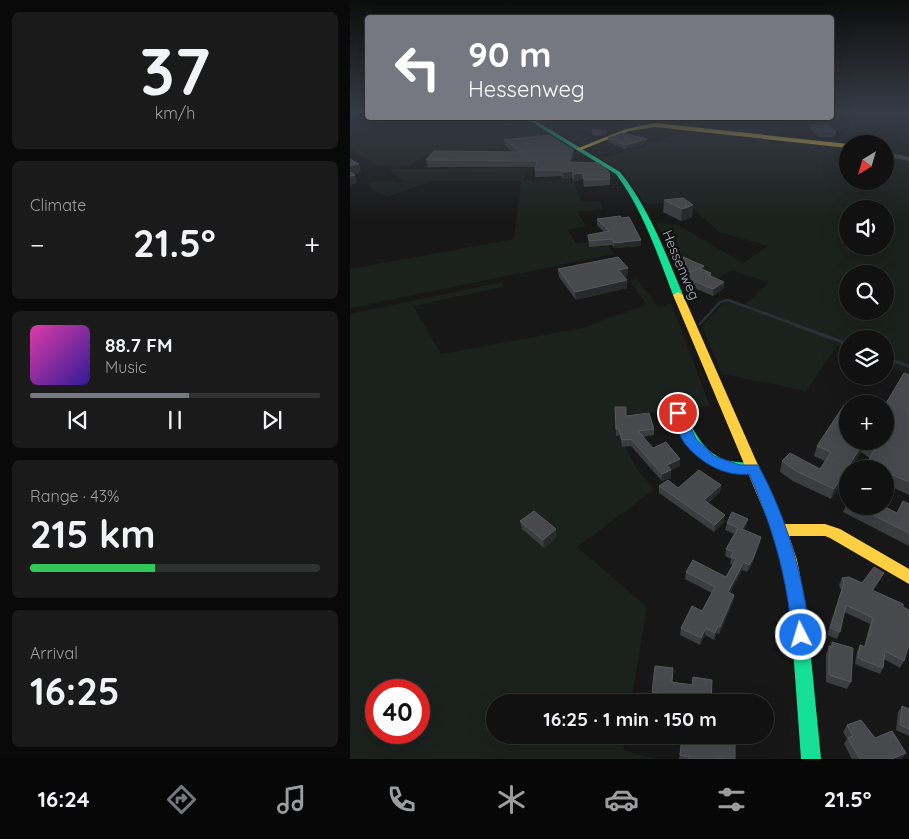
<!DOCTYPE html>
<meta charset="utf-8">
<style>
body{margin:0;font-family:Quicksand,sans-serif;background:#1a1a1a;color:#f1f3f6;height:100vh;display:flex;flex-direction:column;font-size:19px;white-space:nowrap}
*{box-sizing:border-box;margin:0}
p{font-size:16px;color:#9c9d9f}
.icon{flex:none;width:28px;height:28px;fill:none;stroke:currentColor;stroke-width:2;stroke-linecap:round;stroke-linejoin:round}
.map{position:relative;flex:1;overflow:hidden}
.panel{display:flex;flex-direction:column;gap:12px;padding:12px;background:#090909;width:350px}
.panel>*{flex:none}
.guide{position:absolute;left:15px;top:15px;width:469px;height:105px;border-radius:5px;box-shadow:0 5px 20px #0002,0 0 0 1px #303131;background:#757880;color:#fff;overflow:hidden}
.needle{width:32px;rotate:217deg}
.controls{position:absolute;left:489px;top:135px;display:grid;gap:10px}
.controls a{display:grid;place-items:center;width:55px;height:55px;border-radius:50%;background:#111;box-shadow:0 5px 20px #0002,0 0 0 1px #303131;font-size:25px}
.speed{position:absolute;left:15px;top:679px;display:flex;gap:10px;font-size:25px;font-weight:700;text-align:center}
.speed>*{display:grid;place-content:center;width:65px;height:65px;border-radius:50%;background:#111;box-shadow:0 5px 20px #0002,0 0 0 1px #303131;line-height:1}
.speed .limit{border:8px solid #d22;background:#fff;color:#111}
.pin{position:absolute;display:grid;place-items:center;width:42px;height:42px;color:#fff;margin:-21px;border:2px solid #fff;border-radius:50%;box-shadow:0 1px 5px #0007}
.me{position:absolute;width:55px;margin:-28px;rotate:355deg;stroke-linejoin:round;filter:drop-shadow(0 0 4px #0008)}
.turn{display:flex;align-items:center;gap:18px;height:105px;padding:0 20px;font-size:22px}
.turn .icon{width:65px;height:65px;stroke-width:2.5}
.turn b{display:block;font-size:35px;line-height:42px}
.big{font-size:38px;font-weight:800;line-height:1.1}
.panel .tile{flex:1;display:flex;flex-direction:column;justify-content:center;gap:8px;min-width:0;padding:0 18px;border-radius:8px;background:#1a1a1a}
.panel .dial{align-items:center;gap:0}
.dial b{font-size:65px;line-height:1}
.song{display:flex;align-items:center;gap:15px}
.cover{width:60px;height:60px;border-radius:8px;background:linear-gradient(135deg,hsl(320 70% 55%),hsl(250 70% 35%))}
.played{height:5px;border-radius:2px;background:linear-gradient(90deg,#757880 55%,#303131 55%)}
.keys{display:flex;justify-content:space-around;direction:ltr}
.heat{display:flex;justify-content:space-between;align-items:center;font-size:28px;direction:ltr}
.charge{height:8px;border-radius:4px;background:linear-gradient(90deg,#34c759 43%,#303131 0)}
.trip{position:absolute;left:136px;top:694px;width:288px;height:50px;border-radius:25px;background:#111;box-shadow:0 5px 20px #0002,0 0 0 1px #303131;font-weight:800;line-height:50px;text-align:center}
.tabs{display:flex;height:80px;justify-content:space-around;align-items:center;background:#070707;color:#9c9d9f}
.tabs .icon{width:35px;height:35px}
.tabs .on{color:#757880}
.tabs b{font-size:22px;color:#f1f3f6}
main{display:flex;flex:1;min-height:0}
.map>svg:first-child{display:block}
.green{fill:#1b211c;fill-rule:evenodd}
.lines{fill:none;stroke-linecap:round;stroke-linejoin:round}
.stream-far1{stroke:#2a3239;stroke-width:2.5}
.stream{stroke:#2a3239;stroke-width:3}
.street{fill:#4b4c50;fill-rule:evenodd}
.fast{fill:#16e098;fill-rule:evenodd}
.slow{fill:#ffcf43;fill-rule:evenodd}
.wall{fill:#3c3d40}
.shaded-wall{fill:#28292a}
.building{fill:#48494d;stroke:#57595e}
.route{fill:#1a73e8;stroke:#114b97}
.labels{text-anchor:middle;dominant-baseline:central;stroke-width:5;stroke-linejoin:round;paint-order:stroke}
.far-street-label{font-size:14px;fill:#a8adb8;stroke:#111113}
</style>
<main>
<section class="panel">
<div class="tile dial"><b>37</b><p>km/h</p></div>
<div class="tile"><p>Climate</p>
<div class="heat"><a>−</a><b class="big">21.5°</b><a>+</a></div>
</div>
<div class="tile">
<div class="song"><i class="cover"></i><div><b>88.7 FM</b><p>Music</p></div></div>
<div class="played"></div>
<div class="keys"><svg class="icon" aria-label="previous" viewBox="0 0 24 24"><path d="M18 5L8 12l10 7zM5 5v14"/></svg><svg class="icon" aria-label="pause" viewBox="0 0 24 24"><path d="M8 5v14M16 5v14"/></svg><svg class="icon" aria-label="next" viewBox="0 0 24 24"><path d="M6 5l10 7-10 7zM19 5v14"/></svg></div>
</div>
<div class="tile"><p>Range · 43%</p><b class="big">215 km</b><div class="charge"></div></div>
<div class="tile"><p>Arrival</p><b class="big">16:25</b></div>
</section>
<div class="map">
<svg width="559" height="759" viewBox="0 0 559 759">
<rect width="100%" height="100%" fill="#171717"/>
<g class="green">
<path d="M0,112H17L18,118H126L125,124L171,119L202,138L153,146L140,155H76L58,167L28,166L0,149Z"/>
<path d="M481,112H504L494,121L500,123L511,112H559V159L535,153V144H505L513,136L494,134L485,128L437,124L429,130L431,139L297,125L276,129L252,124L221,129L227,133L249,139L232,145L184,118H481Z"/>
<path d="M336,129L497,147L498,181H535V155L559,160V374L535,365V339H498L497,350L487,346L456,391L372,374L352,326L376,300L393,306L419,283L382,270L338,295L322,252L306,223L328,225L393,263L418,246L369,232L334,200L296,205L276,175L252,158L296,146ZM498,209H535V246H498ZM498,274H535V311H498Z"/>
<path d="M182,168L172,180H223L232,202L250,201L253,209L228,212L236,226L218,230L226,243L254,239L264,254L0,308V269L164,239L171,181H82L37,197L22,189L17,183L26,181L54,182L38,169Z"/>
<path d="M287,279L308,307L321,303L360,406L266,416C272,444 283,469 305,489L227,547L297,607L281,702H145V735H275L273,750L305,759H0V314L152,282V287L63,306L91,354L232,328L291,307L296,304L280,281ZM26,690H69V732H26Z"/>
</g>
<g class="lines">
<path class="stream-far1" d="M350,324L370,302L378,300L449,326"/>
<g class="stream">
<path d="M445,325L498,344"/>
<path d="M535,358L559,366"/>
</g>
<path class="street" d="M535,152L559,157V161L535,156Z"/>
<g class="fast">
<path d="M175,118H181L270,172C299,208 315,252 333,295L331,297H325L323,295C307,253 293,210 266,174Z"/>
<path d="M328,409L332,410C345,431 353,455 380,461C389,463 399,462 408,464L410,468L408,472C399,474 389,473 381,471C349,465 334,441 322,413Z"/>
<path d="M448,599L454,602L456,607L471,759H451L440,607L442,602Z"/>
</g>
<g class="slow">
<path d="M305,123L498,144V148L305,127L279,131L231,150L226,149L276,129Z"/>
<path d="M328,292L333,295L434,524H475L490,529L559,569V584L480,538L475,536H439L447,560L456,607L454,612L448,615L442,612L431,560L422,530L323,295Z"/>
</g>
</g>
<g class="wall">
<path d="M461,124L486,132L485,137H469L460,129Z"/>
<path d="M257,131V134L247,137L242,135V133Z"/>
<path d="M258,138L297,139V143L275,149L258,142Z"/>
<path d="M154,140L223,150L224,156L222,162L260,179V185L234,187L233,179L224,181L222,178L214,179L211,176L185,177V167H78L76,160L163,152L155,146Z"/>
<path d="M314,200L343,205L342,217L331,221L313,212Z"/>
<path d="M247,219L291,240V246L264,248L262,245L239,247L238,235L254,232L247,225Z"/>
<path d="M333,257L354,266L353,269H352L361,273V276L374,288L363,296L333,283L334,277L338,274L333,261Z"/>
<path d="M278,268V275L274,276L277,280V288L226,300L209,277L208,269Z"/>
<path d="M559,375V495L535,484V469L520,458L511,452L500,469H498V473L481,499L443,481L430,472L432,461L470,469L475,461L464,456L467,446L494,405L535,441Z"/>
<path d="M265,407L276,416L304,429V435L293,437L303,448L330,466L321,470V477L312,481L281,446L272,447L270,435L266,436Z"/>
<path d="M371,485L370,492L358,503L374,522L364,532L309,493V486L328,488Z"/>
<path d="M498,501V506H533L547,513L558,504L559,502V546L493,512Z"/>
<path d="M398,519L396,526L394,530L411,537L409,545L401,566L397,572L392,570L380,593L384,595L383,602L369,634L367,633L364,640L355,635L350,645L330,635L331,628L352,611L362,593L335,579L336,572L376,577L383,565L380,564L381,559L375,556L376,549L384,534L375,530L377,523Z"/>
<path d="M170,521L207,537L194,548L172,529Z"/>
<path d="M534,573L530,580L523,591L553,607L554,661L550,668L534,659L533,668L530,674L505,664L507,651L510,645L514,646L520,624L494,612L490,632L487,639L477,635L491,590L489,585L492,578L512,583Z"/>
<path d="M482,642L501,682L497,689L476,682V654Z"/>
<path d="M343,677L361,702H321L302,699V692L322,682L342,685Z"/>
<path d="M552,706L559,709V736L546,730L548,712Z"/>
<path d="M497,725L525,738L556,753L551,759H502L494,744L497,739L493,732Z"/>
<path d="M340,735L368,739L385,759H329L332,736L340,738Z"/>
</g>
<g class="shaded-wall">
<path d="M257,131V134L247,137V135Z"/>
<path d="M297,139V143L275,149V145Z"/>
<path d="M223,150L224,156L220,169L219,162Z"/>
<path d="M9,164L11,172L0,175V166Z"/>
<path d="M222,171V178L214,179L213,172Z"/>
<path d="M232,173L233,179L224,181V174Z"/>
<path d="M5,175L7,183L0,185V176Z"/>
<path d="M343,205L342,217L331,221L332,209Z"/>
<path d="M291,240V246L264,248V243Z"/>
<path d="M278,268V275L268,277V270Z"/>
<path d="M277,280V288L226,300L225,292Z"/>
<path d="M374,282V288L363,296V289Z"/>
<path d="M514,442L511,452L500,469H498V473L481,499L484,489Z"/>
<path d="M330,459V466L317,472V465Z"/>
<path d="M321,470V477L312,481V474Z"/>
<path d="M371,485L370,492L353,507L354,500Z"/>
<path d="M375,515L374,522L364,532L365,525Z"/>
<path d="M398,519L396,526L391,536L392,529Z"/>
<path d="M206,529L207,537L194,548L193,540Z"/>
<path d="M411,537L409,545L401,566L397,572L399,565Z"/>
<path d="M394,562L392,570L377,599L378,592Z"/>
<path d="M534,573L530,580L518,597L522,590Z"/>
<path d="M384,595L383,602L369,634L370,627Z"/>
<path d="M368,626L367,633L364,640L365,633Z"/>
<path d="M356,628L355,635L350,645L351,638Z"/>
<path d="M556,753L551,759H542Z"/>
</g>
<g class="building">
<path d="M461,124H477L486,132H470Z"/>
<path d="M243,129L257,131L247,135L242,133Z"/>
<path d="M272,133L297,139L275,145L258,138Z"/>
<path d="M199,135L223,150L219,162L249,163L259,172L260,179L234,180L232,173L224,174L222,171L213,172L211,170H185L187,161L76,160L84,151L172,152L154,140Z"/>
<path d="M0,159L9,164L0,166Z"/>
<path d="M0,172L5,175L0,176Z"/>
<path d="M333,198L343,205L332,209L314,200Z"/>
<path d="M270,216L272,218L279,217L291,240L264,243L262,239L239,241L238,235L259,231L247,219Z"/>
<path d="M268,257L278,268L268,270L277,280L225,292L208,269Z"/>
<path d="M333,257L354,266L341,272L337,271Z"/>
<path d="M348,268L361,273L358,275L374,282L363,289L334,277Z"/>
<path d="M554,373L559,375V482L538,473L535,478V469H514L525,448L514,442L484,489L446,471L432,461L440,453L470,469L481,452L467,446L494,405L498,407V441H535V405Z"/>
<path d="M265,407H276V416L299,413L304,429L288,431L303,448L316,442L330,459L317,465L321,470L312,474L281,439L272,440L269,429H266Z"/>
<path d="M349,470L371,485L354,500L375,515L365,525L309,486L318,480L328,488Z"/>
<path d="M553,501L559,504V503V533L505,506H533L547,513Z"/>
<path d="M184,511L206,529L193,540L170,521Z"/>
<path d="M382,512L398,519L392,529L411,537L403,559L399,565L394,562L378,592L384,595L370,627L368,626L365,633L356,628L351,638L331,628L342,606L352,611L365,587L336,572L343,560L376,577L386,559L381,557L383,552L376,549L388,528L377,523Z"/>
<path d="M524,567L534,573L522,590L553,604V607L559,610V645L554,661L535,651L533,668L508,658L510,645L515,647L523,618L496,605L490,632L480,628L494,583L492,578L499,577L512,583Z"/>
<path d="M482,642L503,648L501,682L479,675V646L482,648Z"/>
<path d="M305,666L323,668L322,682L342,685L343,677L362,680L361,702H341V699L302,692Z"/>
<path d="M552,706L559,709V729L550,725Z"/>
<path d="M511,720L525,738L542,731L556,753L542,759H510L498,738L503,736L497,725Z"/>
<path d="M341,735H365L368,736V739L385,742V759H374L368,758V759H339V757L330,755L332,736L340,738Z"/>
</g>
<linearGradient id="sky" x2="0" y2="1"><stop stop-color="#0d0d0d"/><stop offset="0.51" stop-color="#363c47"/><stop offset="1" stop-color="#363c47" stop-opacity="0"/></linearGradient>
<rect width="559" height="219" fill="url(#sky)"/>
<path class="route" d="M328,409L334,413L346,439L364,456L390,465H408C437,518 453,575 460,635L457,641L451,643L445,641L442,635C437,576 423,528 399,474C375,477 351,463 336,445C329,437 326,423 322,413Z"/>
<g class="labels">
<g class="far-street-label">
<text transform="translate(331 265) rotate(67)">Hessenweg</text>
</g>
</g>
</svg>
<div class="controls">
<a><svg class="needle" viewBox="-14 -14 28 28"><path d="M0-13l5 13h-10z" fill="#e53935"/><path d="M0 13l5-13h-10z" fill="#9c9d9f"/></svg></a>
<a><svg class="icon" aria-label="sound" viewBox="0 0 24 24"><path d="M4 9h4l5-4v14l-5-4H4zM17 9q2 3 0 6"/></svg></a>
<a><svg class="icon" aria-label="search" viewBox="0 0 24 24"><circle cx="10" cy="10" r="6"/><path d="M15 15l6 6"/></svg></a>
<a><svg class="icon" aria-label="layers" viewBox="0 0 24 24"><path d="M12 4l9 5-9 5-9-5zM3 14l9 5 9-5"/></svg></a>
<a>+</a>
<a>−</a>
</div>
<div class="speed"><div class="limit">40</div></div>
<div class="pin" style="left:328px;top:413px;background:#d93025"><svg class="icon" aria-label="arrive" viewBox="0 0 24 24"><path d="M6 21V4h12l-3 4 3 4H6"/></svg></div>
<svg class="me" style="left:451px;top:635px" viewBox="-20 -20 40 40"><circle r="17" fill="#1a73e8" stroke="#fff" stroke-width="3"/><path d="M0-11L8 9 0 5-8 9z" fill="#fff"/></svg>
<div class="trip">16:25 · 1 min · 150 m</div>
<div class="guide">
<div class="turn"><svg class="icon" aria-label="left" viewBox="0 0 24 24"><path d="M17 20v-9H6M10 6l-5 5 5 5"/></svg><div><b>90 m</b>Hessenweg</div></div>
</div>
</div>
</main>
<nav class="tabs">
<b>16:24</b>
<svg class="icon on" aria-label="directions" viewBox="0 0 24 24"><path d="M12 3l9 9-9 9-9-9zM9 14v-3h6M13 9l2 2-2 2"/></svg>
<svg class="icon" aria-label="music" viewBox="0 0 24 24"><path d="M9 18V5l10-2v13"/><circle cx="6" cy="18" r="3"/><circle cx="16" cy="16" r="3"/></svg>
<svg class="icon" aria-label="phone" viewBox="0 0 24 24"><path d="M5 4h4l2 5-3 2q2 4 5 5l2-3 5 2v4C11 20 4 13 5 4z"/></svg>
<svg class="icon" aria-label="climate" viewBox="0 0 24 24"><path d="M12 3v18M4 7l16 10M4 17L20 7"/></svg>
<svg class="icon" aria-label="car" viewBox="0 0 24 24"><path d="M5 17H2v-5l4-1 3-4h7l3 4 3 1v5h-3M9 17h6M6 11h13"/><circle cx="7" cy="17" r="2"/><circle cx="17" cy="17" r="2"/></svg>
<svg class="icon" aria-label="filters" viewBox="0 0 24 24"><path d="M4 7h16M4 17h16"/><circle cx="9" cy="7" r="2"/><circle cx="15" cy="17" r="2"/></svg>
<b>21.5°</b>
</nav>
